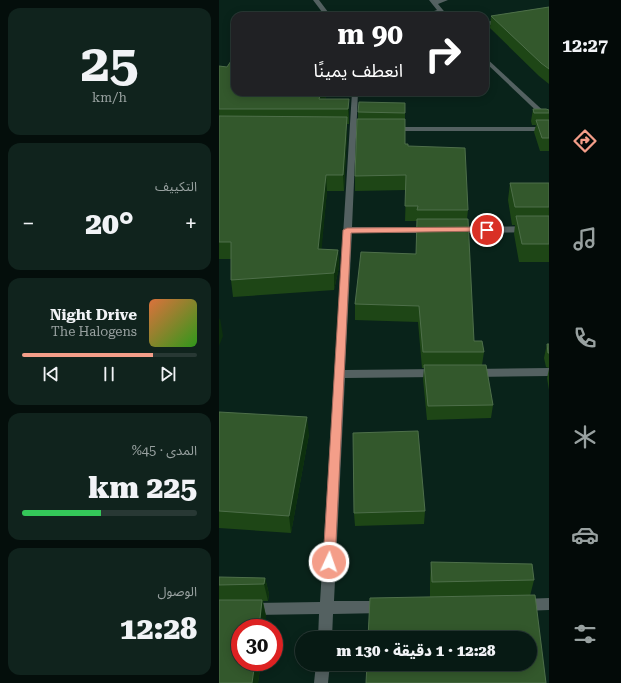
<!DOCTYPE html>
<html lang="ar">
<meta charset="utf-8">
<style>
body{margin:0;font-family:"Roboto Serif","Noto Sans Arabic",serif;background:#10231d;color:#f1f3f6;direction:rtl;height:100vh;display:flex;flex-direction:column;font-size:15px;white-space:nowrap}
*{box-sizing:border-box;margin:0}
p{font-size:13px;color:#98a1a0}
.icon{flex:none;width:22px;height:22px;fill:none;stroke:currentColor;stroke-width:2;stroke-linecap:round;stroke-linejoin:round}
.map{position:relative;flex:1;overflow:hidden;direction:ltr}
.panel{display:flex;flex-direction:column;gap:8px;padding:8px;background:#040e0b;width:219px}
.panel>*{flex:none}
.banner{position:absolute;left:12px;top:12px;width:258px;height:84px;border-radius:12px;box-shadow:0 2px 10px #0003,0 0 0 1px #283834;direction:rtl;background:#202124;color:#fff;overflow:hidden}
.speed{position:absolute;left:12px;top:619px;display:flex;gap:8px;font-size:20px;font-weight:700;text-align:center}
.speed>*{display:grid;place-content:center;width:52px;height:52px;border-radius:50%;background:#071a14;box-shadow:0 2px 10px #0003,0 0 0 1px #283834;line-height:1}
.speed .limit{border:6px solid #d22;background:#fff;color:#111}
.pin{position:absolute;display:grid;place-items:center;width:34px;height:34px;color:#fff;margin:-17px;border:2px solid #fff;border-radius:50%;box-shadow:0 1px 4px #0007}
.me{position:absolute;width:44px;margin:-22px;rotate:3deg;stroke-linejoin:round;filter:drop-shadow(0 0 3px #0008)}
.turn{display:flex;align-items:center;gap:14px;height:84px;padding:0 20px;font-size:18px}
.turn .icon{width:52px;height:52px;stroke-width:2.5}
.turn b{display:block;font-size:28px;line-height:34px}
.big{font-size:30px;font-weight:800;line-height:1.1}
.panel .card{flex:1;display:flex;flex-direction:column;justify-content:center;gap:6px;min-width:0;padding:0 14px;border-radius:12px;background:#10231d}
.panel .dial{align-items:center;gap:0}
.dial b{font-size:52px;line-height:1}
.song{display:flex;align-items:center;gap:12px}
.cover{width:48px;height:48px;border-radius:6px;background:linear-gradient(135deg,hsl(20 70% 55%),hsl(110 70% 35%))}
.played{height:4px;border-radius:2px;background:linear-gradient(90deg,#f49e89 75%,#283834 75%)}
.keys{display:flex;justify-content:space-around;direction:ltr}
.heat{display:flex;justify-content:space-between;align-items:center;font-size:22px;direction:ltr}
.charge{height:6px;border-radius:3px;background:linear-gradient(90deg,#34c759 45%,#283834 0)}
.trip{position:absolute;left:76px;top:631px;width:242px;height:40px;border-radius:20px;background:#071a14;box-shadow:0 2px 10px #0003,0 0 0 1px #283834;font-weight:800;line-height:40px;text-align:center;direction:rtl}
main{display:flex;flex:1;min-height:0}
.dock{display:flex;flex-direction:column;width:72px;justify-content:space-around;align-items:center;background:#030a08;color:#98a1a0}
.dock .icon{width:28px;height:28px}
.dock .selected{color:#f49e89}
.dock b{font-size:18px;color:#f1f3f6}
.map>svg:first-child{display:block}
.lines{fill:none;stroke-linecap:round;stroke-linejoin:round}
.minor{fill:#546161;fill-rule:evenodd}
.wall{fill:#1e4616}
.shaded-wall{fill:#0d300e}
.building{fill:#33582c;stroke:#4e6f4a}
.route{fill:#f49e89;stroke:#9f6759}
</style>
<main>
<nav class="dock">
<b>12:27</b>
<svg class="icon selected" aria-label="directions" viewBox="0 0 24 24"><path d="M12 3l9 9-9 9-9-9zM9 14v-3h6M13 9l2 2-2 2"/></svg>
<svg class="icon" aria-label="music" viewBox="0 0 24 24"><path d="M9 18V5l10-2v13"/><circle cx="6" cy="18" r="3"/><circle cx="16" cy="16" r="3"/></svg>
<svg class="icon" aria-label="phone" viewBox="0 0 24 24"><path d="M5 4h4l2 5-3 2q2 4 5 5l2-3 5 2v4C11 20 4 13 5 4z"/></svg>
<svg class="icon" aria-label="climate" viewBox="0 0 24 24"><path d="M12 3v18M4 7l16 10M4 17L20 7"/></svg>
<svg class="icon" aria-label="car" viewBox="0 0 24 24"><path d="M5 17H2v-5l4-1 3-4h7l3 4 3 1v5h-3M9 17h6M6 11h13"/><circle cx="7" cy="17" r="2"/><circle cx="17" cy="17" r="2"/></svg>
<svg class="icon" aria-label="filters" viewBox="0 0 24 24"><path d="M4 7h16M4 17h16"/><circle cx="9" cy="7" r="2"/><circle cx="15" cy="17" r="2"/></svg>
</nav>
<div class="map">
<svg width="330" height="683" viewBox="0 0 330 683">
<rect width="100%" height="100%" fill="#09231a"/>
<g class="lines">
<g class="minor">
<path d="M94,0H100L112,16H106Z"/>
<path d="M210,0H229L219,4L229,16H223L221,13L210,16H200L218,10Z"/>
<path d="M285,19L288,21L287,22L266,26V22Z"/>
<path d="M266,57L330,116V122L328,121L266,62Z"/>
<path d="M133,92H139L133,227H210L214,230L210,233H133L126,370L218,369L222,370L223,373L222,376L218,377L126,378L115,601H164L169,603L171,607L169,611L164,613L114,614L113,638H99L100,614L32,615L27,614L25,609L27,604L32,603L101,602Z"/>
<path d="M169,127H330V131H172L168,129Z"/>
<path d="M330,226V232L236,233L232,230L236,227Z"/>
<path d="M330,368V376L254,377L250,376L249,373L250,370L254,369Z"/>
<path d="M330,598V610L304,611L299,609L297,605L299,601L304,599Z"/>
<path d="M97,664H111L109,683H95Z"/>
</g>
</g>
<g class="wall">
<path d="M330,7V84L320,76L271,28L272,16Z"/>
<path d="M0,66L8,67L16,92H108L106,99H130V124H128V132L125,191H108L102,249L119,250L120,267L115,290L14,297L12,280V259H0Z"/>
<path d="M186,103V144L189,146L249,210L248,219L255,341L265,352L263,365L274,405L272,418L208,420L204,379L205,368H203L199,322L136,320V304L197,254L198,221H186L187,190L136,191V176L139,119V112Z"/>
<path d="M314,109L330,110V151H321L315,132L317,125H313L312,121Z"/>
<path d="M291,183H330V262H300L295,234L296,225H293L289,200Z"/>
<path d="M328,344H330V368L327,367L325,358Z"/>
<path d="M330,369V390L328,378Z"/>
<path d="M0,412L90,434L72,533L0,528Z"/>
<path d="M206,511L205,524L136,526L135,513Z"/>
<path d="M212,562L315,580L311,596L211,597V578Z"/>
<path d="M0,577L46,578L50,594L49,601H44L47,616L21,662H42L39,683H0Z"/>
</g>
<g class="shaded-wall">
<path d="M102,92H108L103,109L100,99Z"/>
<path d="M130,99V124L129,109Z"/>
<path d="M128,117V132L125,191L124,175Z"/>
<path d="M107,175L108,191L101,266L99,249Z"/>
<path d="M119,250L120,267L115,290V273Z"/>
<path d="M1,318L4,336L0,346V320Z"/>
<path d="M88,417L90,434L72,533L70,516Z"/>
<path d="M46,578L50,594L49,601L45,584Z"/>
<path d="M43,600L47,616L46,628H40Z"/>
<path d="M36,662H42L39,683H33Z"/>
</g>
<g class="building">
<path d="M330,7V69L322,63L272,16Z"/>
<path d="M12,61H16V92H102L100,99H130L129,109H0V66L8,67Z"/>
<path d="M140,102L186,103V113L139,112Z"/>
<path d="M314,109H327L330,110V113H315Z"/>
<path d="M0,116L128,117L124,175H107L99,249L119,250L115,273L12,280V242H0Z"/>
<path d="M138,119H186V144H189V146L246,148L249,210H198L199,206H186L187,175L136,176Z"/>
<path d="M317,120H330V138H323Z"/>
<path d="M291,183H330V207H296Z"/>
<path d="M297,216H330V244H303Z"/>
<path d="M198,219H249L255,341H263L265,352H204L200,306L136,304L142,252L197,254Z"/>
<path d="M328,344H330V353H329Z"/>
<path d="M205,365H267L274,405L209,406Z"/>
<path d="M0,412L88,417L70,516L0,511Z"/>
<path d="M199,431L206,511L135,513L134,433Z"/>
<path d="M212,562L313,564L315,580L213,582Z"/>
<path d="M0,577L46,578L45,584L0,585Z"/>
<path d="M316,595L327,683H147L148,664H311V638H149L151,598Z"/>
<path d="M0,600H43L40,628H21V662H36L33,683H0Z"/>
</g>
<path class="route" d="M268,227L271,228V231L132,233L116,562L114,565L110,567L106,565L104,562L124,230L128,228Z"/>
</svg>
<div class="speed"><div class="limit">30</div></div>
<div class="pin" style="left:268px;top:230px;background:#d93025"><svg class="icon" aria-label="arrive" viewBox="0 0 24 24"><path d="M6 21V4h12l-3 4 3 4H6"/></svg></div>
<svg class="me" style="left:110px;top:562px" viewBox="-20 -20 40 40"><circle r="17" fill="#f49e89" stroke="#fff" stroke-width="3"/><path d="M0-11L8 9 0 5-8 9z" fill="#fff"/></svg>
<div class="trip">12:28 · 1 دقيقة · 130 m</div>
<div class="banner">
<div class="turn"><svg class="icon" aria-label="right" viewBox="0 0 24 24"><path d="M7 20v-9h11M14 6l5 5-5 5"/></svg><div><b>90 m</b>انعطف يمينًا</div></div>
</div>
</div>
<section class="panel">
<div class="card dial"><b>25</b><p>km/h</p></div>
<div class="card"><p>التكييف</p>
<div class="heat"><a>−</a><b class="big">20°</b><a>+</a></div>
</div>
<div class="card">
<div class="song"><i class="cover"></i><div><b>Night Drive</b><p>The Halogens</p></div></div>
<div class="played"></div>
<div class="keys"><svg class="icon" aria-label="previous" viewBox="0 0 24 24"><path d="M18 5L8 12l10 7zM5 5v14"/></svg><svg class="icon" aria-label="pause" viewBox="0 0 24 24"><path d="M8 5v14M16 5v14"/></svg><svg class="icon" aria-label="next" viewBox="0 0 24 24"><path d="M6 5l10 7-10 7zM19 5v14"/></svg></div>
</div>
<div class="card"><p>المدى · 45%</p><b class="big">225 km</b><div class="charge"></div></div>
<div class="card"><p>الوصول</p><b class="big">12:28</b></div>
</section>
</main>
